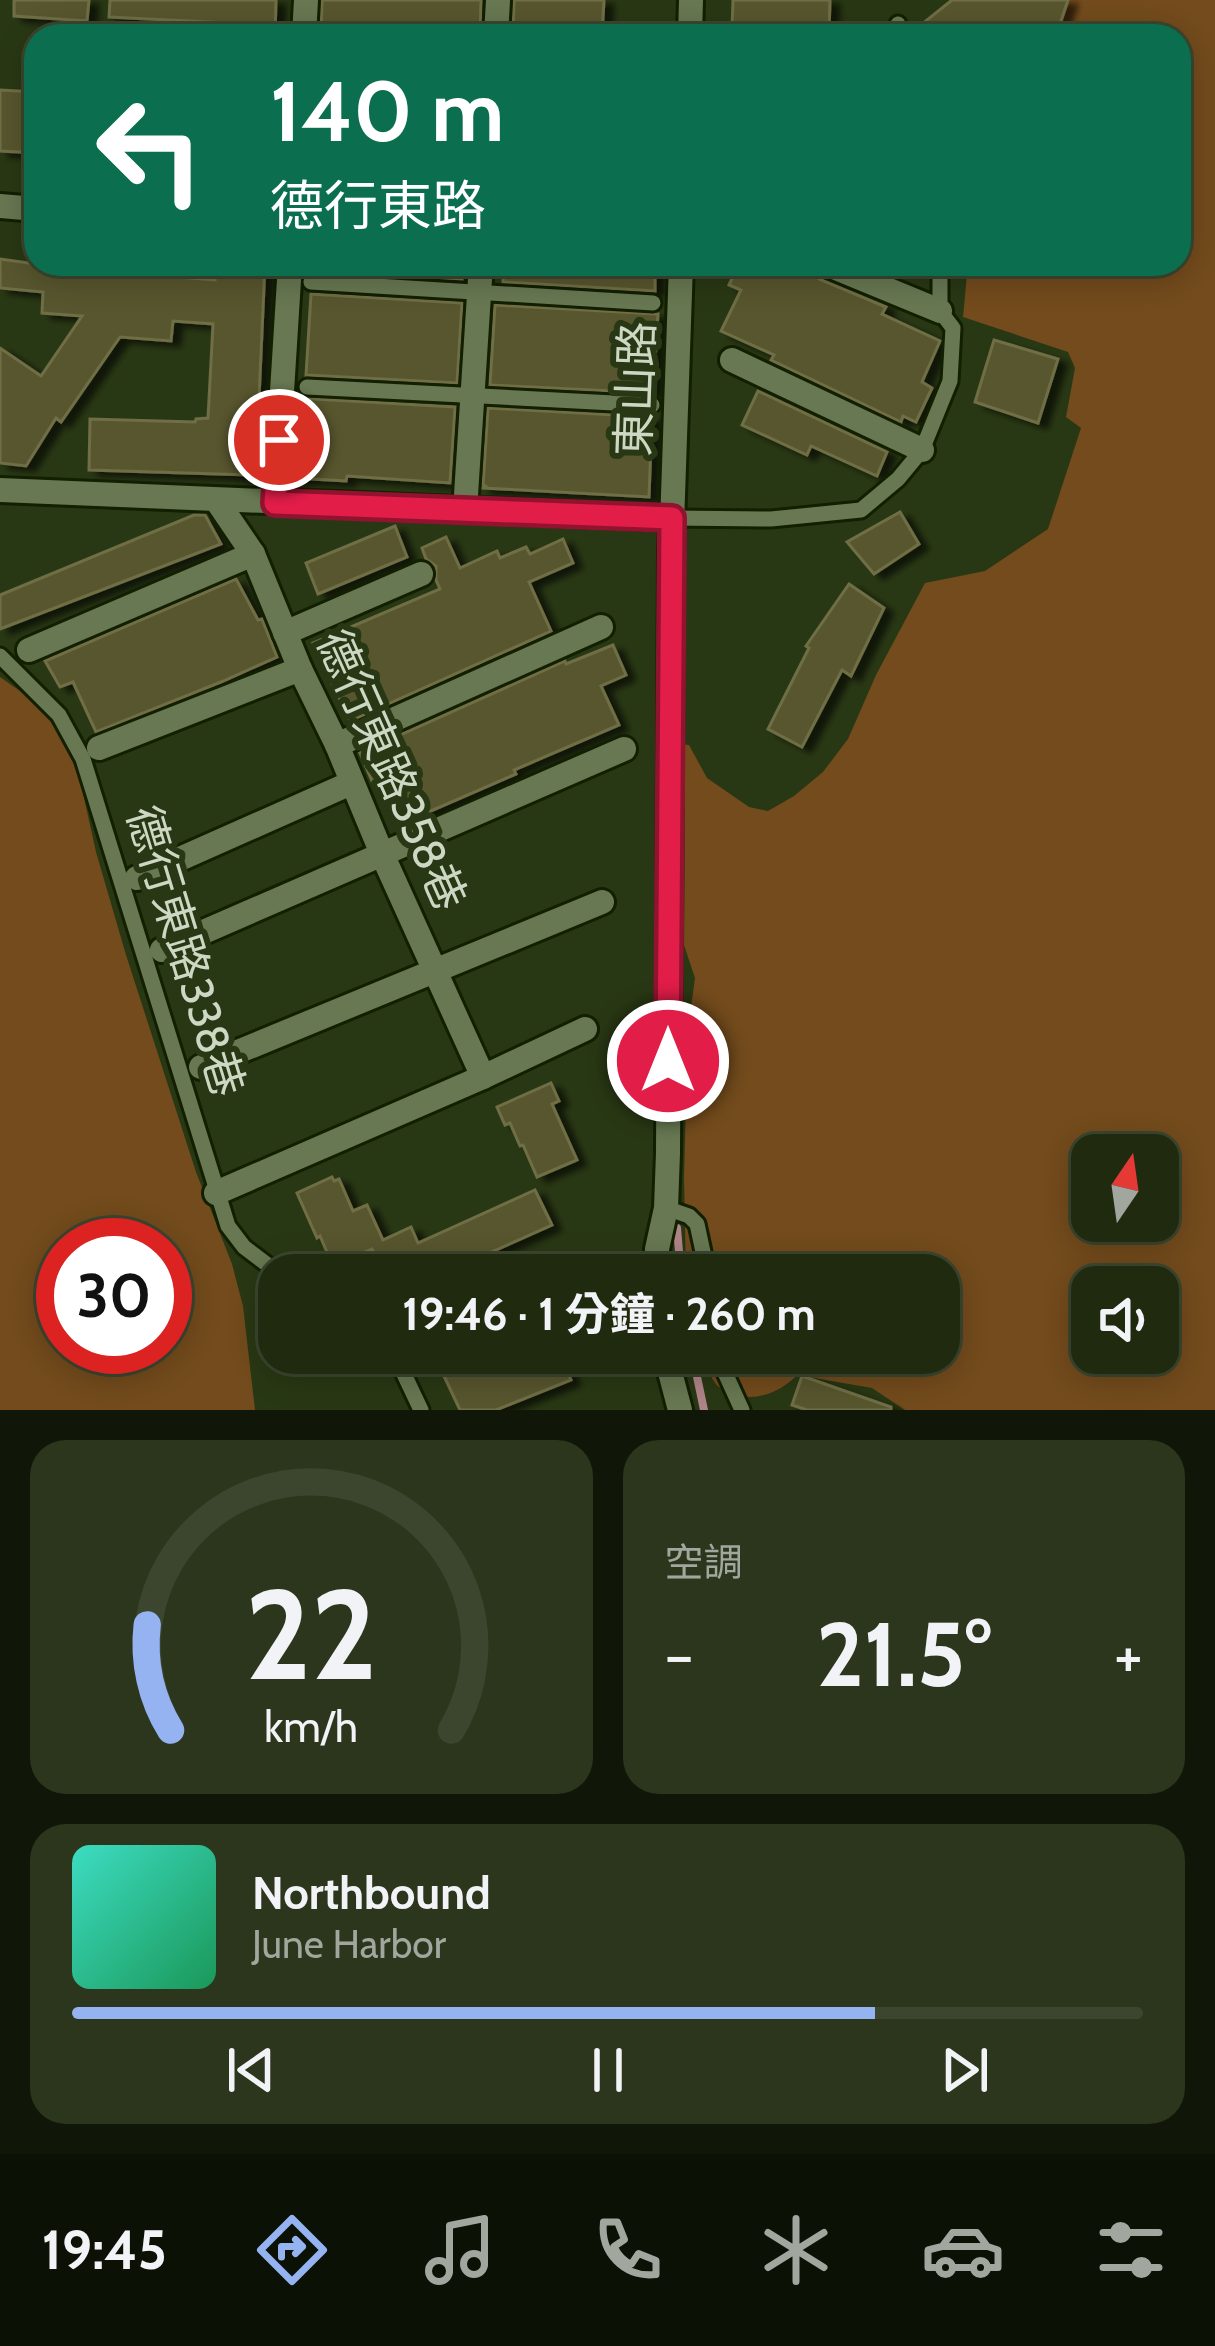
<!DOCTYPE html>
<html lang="zh-TW">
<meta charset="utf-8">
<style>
body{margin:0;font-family:Cabin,"Noto Sans TC",sans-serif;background:#2c361d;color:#f1f3f6;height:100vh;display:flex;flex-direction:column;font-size:45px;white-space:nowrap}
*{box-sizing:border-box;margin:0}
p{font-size:39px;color:#a1a79e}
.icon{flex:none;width:66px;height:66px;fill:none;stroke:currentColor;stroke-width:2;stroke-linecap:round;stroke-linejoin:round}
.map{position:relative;height:1410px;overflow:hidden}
.side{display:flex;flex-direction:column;gap:30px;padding:30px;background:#111708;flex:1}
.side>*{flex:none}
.guide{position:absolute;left:24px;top:24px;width:1167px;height:252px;border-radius:36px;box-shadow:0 6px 30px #0003,0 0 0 3px #3c462f;background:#0b6e4f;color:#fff;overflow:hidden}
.needle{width:78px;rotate:13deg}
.fabs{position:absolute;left:1071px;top:1134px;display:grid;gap:24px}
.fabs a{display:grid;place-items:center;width:108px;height:108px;border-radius:24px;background:#1f2a0f;box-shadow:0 6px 30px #0003,0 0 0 3px #3c462f;font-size:60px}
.speed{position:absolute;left:36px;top:1218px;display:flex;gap:24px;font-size:60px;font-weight:700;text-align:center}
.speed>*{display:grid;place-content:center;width:156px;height:156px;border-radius:50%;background:#1f2a0f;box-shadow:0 6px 30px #0003,0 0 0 3px #3c462f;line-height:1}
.speed .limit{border:18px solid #d22;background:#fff;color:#111}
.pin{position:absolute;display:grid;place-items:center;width:102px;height:102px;color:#fff;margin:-51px;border:6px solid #fff;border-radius:50%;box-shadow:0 3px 12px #0007}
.me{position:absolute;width:132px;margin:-66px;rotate:0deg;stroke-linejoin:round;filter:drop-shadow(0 0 9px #0008)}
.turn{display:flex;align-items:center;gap:42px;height:252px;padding:0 48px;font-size:54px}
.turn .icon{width:156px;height:156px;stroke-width:2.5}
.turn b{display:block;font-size:84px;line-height:102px}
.big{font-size:90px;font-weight:700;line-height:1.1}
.side .widget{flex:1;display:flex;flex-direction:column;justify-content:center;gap:18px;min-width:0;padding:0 42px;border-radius:36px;background:#2c361d}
.side .dial{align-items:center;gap:0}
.dial svg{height:312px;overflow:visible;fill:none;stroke:#3c462f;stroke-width:7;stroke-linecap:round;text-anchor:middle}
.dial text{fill:#f1f3f6;stroke:none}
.song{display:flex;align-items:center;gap:36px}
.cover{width:144px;height:144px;border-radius:18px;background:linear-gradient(135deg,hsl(170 70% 55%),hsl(150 70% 35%))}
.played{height:12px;border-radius:6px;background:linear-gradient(90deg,#95b2f1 75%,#3c462f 75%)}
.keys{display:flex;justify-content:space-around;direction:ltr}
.heat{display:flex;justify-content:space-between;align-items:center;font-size:66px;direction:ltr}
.side .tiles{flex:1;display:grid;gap:30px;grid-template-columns:1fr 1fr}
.widget:last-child{grid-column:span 2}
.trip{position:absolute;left:258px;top:1254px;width:702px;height:120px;border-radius:36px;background:#1f2a0f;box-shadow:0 6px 30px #0003,0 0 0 3px #3c462f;font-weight:700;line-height:120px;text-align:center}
.tabs{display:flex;height:192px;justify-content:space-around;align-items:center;background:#0c1106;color:#a1a79e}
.tabs .icon{width:84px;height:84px}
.tabs .active{color:#95b2f1}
.tabs b{font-size:54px;color:#f1f3f6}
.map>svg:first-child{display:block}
.green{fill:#734b1c;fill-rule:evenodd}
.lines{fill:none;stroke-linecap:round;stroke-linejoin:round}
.stream{stroke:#b08488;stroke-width:8}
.building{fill:#58572f;stroke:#6f6e45;stroke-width:3;filter:url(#shadow)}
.service-casing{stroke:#121f00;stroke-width:21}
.minor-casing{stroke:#121f00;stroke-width:30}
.tertiary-casing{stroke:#121f00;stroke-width:30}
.service{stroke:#677852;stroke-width:15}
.minor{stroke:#677852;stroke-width:24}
.tertiary{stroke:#677852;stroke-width:24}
.route-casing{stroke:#92132f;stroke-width:30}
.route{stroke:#e11d48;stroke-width:21}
.labels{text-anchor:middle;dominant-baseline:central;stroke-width:12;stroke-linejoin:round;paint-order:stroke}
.street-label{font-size:45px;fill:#cdd7c3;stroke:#293814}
</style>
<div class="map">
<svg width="1215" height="1410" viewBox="0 0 1215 1410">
<defs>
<filter id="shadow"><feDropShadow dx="9" dy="5" stdDeviation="3" flood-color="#0009"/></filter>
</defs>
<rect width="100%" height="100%" fill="#293814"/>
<g class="green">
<path d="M1068,0H1215V1410H905L872,1388L797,1375C778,1395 748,1405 722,1389C710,1382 708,1366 704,1353H939V1275H686L684,1178L688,1029L695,978L679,930L681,744L689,745L707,778L749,807L768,811L794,796L823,772L848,739L876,675L925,583L985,571L1048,529L1081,428L1066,417L1075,368L1068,352L963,317L968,264H1179V36H1056ZM1092,1155H1158V1221H1092ZM1092,1287H1158V1353H1092Z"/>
<path d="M0,677L20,691L50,720L68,748L79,775L96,852L126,955L196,1172L232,1264L243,1306L255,1410H0ZM63,1245H165V1347H63Z"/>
</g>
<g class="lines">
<g class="stream">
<path d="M677,1228L681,1275"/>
<path d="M692,1353L704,1410"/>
</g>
</g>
<g class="building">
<path d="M14,0H89L87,21L14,16Z"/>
<path d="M110,0H276L275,36H227V23L109,17Z"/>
<path d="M322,0H481L480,36H321Z"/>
<path d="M514,0H604L602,36H513Z"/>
<path d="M733,0H830L829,34L732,29Z"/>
<path d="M952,0H1068L1056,36H913L912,32Z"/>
<path d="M0,90L36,92V153L0,151Z"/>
<path d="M0,259L36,264H112V272L215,280V264H265L258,421L264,420L261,467L257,472L250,475L89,470L90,419L195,422L196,419L208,418L213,324L173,321L171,341L120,337L61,422L56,418L26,466L0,463V348L41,376L82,316L42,313L43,292L0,288Z"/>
<path d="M313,264H463L462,279L312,270Z"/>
<path d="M504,264H655V291L503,282Z"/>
<path d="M739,264H810L812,273L819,279L886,307L882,314L940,341L922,382L932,388L916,422L903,416L901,422L771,360L774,355L721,331L741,290L729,285Z"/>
<path d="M311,294L462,303L457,383L306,375Z"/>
<path d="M495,305L658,314L653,393L490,385Z"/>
<path d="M994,340L1058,359L1038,423L975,402Z"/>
<path d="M758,391L887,452L877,476L811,446L807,455L742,425Z"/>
<path d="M298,398L455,407L450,483L347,476L346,481L293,478Z"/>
<path d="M488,408L652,417L649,497L483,488L487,486H483Z"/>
<path d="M900,512L919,544L874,574L847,542Z"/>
<path d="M194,515H205L221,544L0,629V595Z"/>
<path d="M395,526L407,557L318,594L306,563Z"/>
<path d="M446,537L460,568L497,551L500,558L526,547L530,554L563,539L573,563L529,582L551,631L350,721L313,643L440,589L436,580V566L426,559L422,548Z"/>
<path d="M236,579L258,620L262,619L277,657L221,682L96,732L73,682L60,687L45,661Z"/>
<path d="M849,584L884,608L851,676L842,670L802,747L768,729L809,648L806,646Z"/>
<path d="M613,645L626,675L601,686L619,725L514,770L516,774L401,824L380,777L372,781L360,753L565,661L566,664Z"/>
<path d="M551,1083L559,1101L552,1104L577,1160L537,1177L523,1145L520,1146L510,1123L505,1125L497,1107Z"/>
<path d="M332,1177L334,1181L339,1179L353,1211L367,1205L383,1240L411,1227L418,1243L535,1190L552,1225L440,1275H385L372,1249L333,1266L320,1236L317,1238L297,1193Z"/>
<path d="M494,1353H559L571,1380L496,1410H460L443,1374Z"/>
<path d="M802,1376L891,1407V1410H807L792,1405Z"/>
</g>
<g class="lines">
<defs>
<g id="service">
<path d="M898,24L901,36"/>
<path d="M311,282L653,303"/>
<path d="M307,387L652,405"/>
<path d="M672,518L771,519L861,510L898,479L922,450L950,381L953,328L940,311V264"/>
<path d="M0,656L59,715L83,759L228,1226L244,1247L281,1275"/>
<path d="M666,1208L689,1216L697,1224L708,1275"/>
<path d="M394,1353L421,1410"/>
<path d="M716,1353L742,1410"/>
</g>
<g id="minor">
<path d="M304,36L306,0"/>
<path d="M496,36L498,0"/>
<path d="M690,36L691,0"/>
<path d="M0,206L36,209"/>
<path d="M826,264L940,311"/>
<path d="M732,360L922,450"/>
<path d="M217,501L253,554L300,669L337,745L382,854L483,1077"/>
<path d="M275,503L290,264"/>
<path d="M465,510L481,264"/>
<path d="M285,633L421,574"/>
<path d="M29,650L253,554"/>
<path d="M337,745L601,627"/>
<path d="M99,748L300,669"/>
<path d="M137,878L351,783"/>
<path d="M162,950L624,749"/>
<path d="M201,1067L602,902"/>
<path d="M216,1193L483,1077L585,1029"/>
<path d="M657,1275V1249L666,1208L668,1153L671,553L681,264"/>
<path d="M665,1353L680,1410"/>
</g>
<path id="tertiary" d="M0,490L672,518"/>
</defs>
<use href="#service" class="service-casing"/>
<use href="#minor" class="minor-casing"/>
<use href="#tertiary" class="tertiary-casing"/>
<use href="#service" class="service"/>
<use href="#minor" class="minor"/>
<use href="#tertiary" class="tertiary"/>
</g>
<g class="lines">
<defs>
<path id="route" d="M279,440L275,503L672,518L668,1061"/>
</defs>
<use href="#route" class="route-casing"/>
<use href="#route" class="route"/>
</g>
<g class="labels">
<g class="street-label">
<text transform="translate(635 389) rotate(-88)">東山路</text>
<text transform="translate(392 770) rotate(66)">德行東路358巷</text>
<text transform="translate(186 951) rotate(73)">德行東路338巷</text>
</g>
</g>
</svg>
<div class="fabs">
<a><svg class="needle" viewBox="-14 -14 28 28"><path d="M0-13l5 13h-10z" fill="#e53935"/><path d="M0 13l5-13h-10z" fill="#a1a79e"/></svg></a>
<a><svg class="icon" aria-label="sound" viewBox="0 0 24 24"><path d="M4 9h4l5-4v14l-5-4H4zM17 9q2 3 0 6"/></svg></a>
</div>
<div class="speed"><div class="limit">30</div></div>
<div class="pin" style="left:279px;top:440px;background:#d93025"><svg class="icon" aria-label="arrive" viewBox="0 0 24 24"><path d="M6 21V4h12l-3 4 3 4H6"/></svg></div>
<svg class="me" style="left:668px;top:1061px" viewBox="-20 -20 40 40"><circle r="17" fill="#e11d48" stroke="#fff" stroke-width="3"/><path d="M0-11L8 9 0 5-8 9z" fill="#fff"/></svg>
<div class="trip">19:46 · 1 分鐘 · 260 m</div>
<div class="guide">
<div class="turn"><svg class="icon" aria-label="left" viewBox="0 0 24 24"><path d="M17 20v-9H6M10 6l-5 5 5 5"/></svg><div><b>140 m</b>德行東路</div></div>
</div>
</div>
<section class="side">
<div class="tiles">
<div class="widget dial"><svg viewBox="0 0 100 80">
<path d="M14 69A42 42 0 1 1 86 69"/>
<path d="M14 69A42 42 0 0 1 8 42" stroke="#95b2f1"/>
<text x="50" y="56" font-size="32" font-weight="700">22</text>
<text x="50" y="72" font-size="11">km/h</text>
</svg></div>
<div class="widget"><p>空調</p>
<div class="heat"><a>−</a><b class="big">21.5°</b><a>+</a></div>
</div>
<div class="widget">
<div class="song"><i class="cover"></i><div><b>Northbound</b><p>June Harbor</p></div></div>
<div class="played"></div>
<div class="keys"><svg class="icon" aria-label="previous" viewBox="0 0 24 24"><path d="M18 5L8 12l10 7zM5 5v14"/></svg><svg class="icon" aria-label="pause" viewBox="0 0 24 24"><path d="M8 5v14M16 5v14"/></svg><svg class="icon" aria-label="next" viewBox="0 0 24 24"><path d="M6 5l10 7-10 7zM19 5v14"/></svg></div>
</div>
</div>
</section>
<nav class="tabs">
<b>19:45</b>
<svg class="icon active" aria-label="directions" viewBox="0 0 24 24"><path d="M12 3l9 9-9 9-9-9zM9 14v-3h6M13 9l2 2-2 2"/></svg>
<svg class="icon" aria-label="music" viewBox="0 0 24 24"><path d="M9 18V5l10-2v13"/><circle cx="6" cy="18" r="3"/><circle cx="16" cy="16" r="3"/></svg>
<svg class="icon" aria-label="phone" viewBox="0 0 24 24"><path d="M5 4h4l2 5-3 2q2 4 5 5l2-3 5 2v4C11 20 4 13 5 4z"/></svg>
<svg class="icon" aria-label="climate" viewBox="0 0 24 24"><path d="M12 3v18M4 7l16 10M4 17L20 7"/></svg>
<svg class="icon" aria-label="car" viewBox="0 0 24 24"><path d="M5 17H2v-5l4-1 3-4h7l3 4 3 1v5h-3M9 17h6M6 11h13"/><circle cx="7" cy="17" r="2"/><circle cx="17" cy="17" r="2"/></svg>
<svg class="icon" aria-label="filters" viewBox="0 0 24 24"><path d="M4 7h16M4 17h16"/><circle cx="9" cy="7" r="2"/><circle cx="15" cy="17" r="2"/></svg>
</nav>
